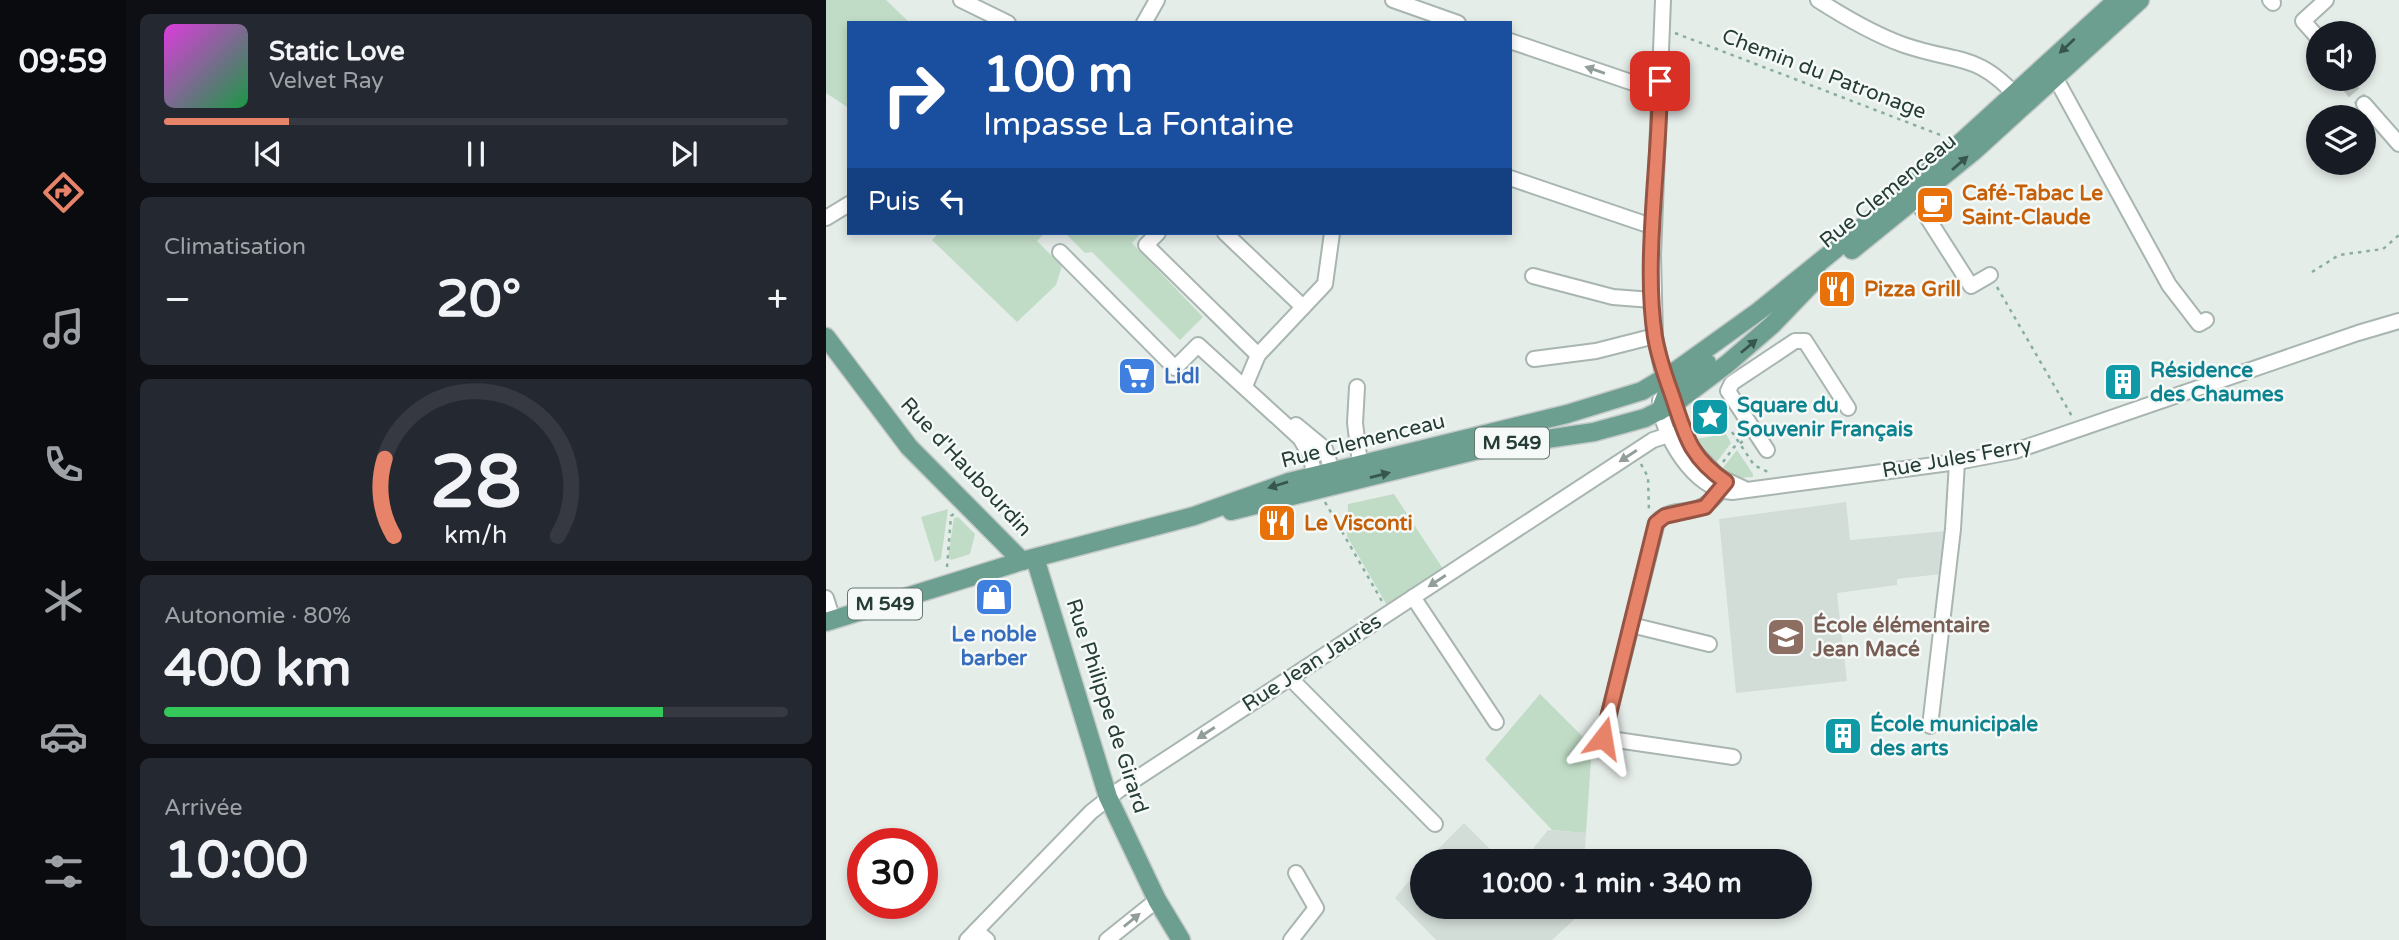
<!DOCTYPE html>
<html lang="fr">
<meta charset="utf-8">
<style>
body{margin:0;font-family:"Varela Round",sans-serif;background:#242831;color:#f1f3f6;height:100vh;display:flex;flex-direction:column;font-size:26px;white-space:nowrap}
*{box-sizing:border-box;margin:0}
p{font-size:23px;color:#9ea1a6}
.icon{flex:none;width:38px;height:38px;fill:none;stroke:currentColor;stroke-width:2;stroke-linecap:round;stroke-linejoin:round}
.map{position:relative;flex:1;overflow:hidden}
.sheet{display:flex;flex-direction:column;gap:14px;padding:14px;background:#0d0f14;width:700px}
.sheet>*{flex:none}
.top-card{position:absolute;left:21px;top:21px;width:665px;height:214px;border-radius:0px;box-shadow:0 4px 10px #0003;background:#1a4fa0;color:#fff;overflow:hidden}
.buttons{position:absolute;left:1480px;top:21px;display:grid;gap:14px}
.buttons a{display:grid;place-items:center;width:70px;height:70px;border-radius:50%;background:#171b24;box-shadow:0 4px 10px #0003;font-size:35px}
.speed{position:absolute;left:21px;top:828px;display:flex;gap:14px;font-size:35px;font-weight:700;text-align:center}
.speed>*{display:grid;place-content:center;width:91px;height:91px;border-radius:50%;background:#171b24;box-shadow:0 4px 10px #0003;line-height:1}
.speed .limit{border:10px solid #d22;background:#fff;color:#111}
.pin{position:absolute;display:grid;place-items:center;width:60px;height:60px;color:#fff;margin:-30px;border-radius:14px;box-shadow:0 4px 10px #0006}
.me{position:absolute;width:77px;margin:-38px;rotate:14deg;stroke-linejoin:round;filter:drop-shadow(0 0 5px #0008)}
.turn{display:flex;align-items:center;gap:24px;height:147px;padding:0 21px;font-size:32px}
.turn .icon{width:91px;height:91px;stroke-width:2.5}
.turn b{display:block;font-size:49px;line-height:60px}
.then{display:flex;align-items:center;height:66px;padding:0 21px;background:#0003;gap:14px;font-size:26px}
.big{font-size:52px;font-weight:800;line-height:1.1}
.sheet .widget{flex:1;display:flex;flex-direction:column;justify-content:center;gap:10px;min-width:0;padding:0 24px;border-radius:10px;background:#242831}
.sheet .dial{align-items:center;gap:0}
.dial svg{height:182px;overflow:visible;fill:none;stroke:#363941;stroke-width:7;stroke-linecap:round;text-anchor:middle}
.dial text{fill:#f1f3f6;stroke:none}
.song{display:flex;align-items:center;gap:21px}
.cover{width:84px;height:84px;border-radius:10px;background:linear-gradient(135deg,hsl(300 70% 55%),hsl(140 70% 35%))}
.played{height:7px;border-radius:4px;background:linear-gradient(90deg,#e78369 20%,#363941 20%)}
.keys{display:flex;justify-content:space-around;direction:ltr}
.heat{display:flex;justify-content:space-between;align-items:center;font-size:38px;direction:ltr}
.charge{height:10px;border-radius:5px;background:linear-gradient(90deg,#34c759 80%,#363941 0)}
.trip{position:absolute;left:584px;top:849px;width:402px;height:70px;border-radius:35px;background:#171b24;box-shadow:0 4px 10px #0003;font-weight:800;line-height:70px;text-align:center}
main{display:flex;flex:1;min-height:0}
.dock{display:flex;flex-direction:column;width:126px;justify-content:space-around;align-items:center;background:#090b0e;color:#9ea1a6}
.dock .icon{width:49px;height:49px}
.dock .current{color:#e78369}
.dock b{font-size:32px;color:#f1f3f6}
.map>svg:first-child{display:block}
.built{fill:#d3ddd8}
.green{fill:#c0dcc6}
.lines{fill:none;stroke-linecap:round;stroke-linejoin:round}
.minor-tunnel{stroke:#bfcac5;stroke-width:14;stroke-dasharray:14 7;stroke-linecap:butt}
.minor-casing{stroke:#a8b5b0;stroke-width:18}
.major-casing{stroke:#c2c9c7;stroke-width:21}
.path{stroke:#88aea0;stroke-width:2.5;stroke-dasharray:3.5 5;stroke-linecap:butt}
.minor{stroke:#fff;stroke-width:14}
.major{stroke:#6d9f90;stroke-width:18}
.oneway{fill:#37564c}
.oneway2{fill:#929e9a}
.route-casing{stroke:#965544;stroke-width:18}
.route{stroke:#e78369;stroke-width:12}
.labels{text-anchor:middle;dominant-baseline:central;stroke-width:5;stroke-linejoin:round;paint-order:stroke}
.shield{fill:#f5f9f7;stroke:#637570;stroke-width:2}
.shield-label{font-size:19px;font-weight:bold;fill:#253d36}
.street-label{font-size:21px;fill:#253d36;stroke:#f5f9f7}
.food-label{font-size:21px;font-weight:bold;fill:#c56008;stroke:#f5f9f7;text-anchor:start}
.culture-label{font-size:21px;font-weight:bold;fill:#0d838f;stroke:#f5f9f7;text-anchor:start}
.shop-label{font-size:21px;font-weight:bold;fill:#366cbe;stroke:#f5f9f7;text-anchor:start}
.education-label{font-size:21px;font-weight:bold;fill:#785e54;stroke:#f5f9f7;text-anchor:start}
</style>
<main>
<nav class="dock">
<b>09:59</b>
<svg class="icon current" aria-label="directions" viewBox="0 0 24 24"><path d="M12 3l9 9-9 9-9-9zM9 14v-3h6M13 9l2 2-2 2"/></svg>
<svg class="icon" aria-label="music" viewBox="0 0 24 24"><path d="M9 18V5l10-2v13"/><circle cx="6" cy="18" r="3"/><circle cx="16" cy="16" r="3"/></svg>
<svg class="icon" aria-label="phone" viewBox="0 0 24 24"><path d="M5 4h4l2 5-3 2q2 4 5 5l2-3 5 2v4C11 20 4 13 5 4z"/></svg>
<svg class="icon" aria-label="climate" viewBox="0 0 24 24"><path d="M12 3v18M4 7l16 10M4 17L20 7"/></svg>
<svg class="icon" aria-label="car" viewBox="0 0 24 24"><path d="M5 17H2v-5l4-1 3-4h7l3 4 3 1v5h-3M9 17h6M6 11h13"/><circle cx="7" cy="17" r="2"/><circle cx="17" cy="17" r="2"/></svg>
<svg class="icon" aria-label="filters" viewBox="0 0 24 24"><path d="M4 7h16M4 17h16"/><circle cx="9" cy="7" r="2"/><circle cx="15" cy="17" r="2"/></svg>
</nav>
<section class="sheet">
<div class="widget">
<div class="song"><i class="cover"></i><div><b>Static Love</b><p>Velvet Ray</p></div></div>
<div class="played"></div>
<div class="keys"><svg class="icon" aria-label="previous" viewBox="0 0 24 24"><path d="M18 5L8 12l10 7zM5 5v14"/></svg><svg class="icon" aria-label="pause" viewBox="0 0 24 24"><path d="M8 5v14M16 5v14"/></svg><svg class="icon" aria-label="next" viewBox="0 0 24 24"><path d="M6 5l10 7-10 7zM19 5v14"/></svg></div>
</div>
<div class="widget"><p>Climatisation</p>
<div class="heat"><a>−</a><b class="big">20°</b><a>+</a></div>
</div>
<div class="widget dial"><svg viewBox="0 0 100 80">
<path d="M14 69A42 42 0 1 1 86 69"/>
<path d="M14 69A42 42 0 0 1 10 35" stroke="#e78369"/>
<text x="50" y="56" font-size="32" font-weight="700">28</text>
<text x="50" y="72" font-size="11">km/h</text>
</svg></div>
<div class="widget"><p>Autonomie · 80%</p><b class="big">400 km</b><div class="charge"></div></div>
<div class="widget"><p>Arrivée</p><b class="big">10:00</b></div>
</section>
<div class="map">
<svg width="1573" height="940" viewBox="0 0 1573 940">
<rect width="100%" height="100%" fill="#e5ede9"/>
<g class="built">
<path d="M1020,502L1024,540L1120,531L1116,574L1071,579V585L1011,593L1021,681L910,693L893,519Z"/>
<path d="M638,823L676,861H600Z"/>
<path d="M722,830L760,833L758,861H697Z"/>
<path d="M597,864V906L752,907L751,917L726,940H610L569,898Z"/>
</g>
<g class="green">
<path d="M0,0H60L84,23H23V108L0,93Z"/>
<path d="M113,233H219L211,241L236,266L230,285L191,322L106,240Z"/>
<path d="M239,233H315L306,243L377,317L354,340L266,252L259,253Z"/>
<path d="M900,434L905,443L890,463L870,439Z"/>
<path d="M911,450L927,474V477L911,478L896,469Z"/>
<path d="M568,494L617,569L562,607L521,536L522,504Z"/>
<path d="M122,509L115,559L109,562L95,517Z"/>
<path d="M132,517L149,534L144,554L125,560L122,557L128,518Z"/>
<path d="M714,694L766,746L760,833L726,830L659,759Z"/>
</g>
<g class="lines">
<path class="minor-tunnel" d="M1519,82L1538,104"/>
<defs>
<g id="minor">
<path d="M135,0L182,23"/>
<path d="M567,0L632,23"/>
<path d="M837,0L827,256L829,336L838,379L863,446L893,477L917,488"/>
<path d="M992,0C1020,18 1047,34 1078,45C1133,64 1151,51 1195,101"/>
<path d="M1444,0L1447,3"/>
<path d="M318,23L331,0"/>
<path d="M1493,39L1477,21L1500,0"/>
<path d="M684,41L834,92"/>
<path d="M1224,68L1343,285L1373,324L1380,320"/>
<path d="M1516,79L1519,82"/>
<path d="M1538,104L1573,144"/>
<path d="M684,178L828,227"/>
<path d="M1085,192L1145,286L1164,275"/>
<path d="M0,218L23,204"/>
<path d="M332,233L320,245L432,355"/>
<path d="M399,233L477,307"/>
<path d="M234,252L349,368L372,345L474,438L484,455L491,485"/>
<path d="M707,276L787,297L826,300"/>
<path d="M708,359L770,351L829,336"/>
<path d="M419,386L432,355L499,284L506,233"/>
<path d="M531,387L529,423L534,463"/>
<path d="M834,400C833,433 870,492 906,492L1131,462L1189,451L1532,333L1573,321"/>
<path d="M470,425L499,449L509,480"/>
<path d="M941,450L902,391L906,383L969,341H979L1022,408"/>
<path d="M899,483C873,526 850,501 831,522L777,738L907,757"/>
<path d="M587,597L670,722"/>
<path d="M0,598L7,620"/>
<path d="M805,625L883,644"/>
<path d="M464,678L609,824"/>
<path d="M1104,726L1127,529L1131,462"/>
<path d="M150,931L161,940"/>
<path d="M141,940L265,812L293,790L827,440L846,434L861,443"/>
<path d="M281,940L331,900"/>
<path d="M465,940L490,908L470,873"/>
</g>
<g id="major">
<path d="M1026,250L1148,151L1314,0"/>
<path d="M0,337L83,447L196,561"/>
<path d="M834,411L841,393L881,363"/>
<path d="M405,511L660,448L768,432L819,418L849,403L901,364L946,325L993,276"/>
<path d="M209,558L282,797L331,900L355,940"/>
<path d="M0,622L196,561L368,516L463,482L741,414L816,391L848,372L933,311L1022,239L1120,156L1291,0"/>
</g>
</defs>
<use href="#minor" class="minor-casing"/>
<use href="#major" class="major-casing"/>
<g class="path">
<path d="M849,33L1117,136"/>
<path d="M1486,272L1513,255L1557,249L1573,235"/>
<path d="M1171,287L1247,418"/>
<path d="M906,432L928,465L942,472"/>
<path d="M897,462L908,447L919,440"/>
<path d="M815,464L822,477L823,512"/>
<path d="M499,502L557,603"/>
<path d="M121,567L125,516L129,513"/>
</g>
<use href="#minor" class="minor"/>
<use href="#major" class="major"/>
</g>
<defs><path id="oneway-solid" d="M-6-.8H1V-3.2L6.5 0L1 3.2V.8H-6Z" transform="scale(1.75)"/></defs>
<g class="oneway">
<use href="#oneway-solid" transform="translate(1241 46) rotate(137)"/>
<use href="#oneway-solid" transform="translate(1134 163) rotate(-41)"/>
<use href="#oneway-solid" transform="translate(923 346) rotate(-40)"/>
<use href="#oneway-solid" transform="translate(554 475) rotate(-14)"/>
<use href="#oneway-solid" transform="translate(452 485) rotate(163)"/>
</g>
<g class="oneway2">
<use href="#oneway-solid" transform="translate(769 70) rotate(-161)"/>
<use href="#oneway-solid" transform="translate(802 456) rotate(147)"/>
<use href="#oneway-solid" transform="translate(611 581) rotate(147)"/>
<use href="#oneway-solid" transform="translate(380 733) rotate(147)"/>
<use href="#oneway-solid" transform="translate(306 920) rotate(-39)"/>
</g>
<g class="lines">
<defs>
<path id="route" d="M777,738L830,523L839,516L879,507L900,482C864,457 860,437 847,398C840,378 833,360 829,337C817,260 834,161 834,81"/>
</defs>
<use href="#route" class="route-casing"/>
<use href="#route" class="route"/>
</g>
<defs>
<symbol id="cafe-square" viewBox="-11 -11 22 22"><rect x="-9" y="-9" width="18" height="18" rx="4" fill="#e8710a" stroke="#f5f9f7"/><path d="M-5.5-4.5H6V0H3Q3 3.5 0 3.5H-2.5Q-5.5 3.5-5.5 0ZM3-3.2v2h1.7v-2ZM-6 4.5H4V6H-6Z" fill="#fff"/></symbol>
<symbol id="restaurant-square" viewBox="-11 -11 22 22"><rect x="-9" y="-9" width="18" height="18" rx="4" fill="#e8710a" stroke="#f5f9f7"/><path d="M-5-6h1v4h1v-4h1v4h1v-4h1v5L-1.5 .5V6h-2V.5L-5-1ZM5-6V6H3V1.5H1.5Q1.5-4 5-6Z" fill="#fff"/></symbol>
<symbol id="supermarket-square" viewBox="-11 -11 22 22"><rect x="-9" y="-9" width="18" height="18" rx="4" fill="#3f7fe0" stroke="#f5f9f7"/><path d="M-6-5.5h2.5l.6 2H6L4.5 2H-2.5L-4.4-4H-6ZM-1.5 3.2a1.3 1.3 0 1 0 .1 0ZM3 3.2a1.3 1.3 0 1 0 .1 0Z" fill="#fff"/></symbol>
<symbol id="building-square" viewBox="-11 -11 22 22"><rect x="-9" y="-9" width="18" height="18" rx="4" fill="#0f9aa8" stroke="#f5f9f7"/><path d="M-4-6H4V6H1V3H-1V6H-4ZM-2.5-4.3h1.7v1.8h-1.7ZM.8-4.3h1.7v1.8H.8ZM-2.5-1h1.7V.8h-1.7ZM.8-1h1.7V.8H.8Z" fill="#fff"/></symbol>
<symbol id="sight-square" viewBox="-11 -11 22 22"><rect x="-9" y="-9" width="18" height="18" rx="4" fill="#0f9aa8" stroke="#f5f9f7"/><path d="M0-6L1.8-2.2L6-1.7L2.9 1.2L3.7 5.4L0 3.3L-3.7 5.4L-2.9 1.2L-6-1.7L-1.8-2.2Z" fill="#fff"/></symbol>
<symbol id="shop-square" viewBox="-11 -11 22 22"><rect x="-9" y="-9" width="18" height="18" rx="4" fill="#3f7fe0" stroke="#f5f9f7"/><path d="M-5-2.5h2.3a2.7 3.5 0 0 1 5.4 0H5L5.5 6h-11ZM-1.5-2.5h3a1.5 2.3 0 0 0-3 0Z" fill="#fff"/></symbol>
<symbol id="school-square" viewBox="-11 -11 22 22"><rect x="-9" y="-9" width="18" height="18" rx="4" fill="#8d6e63" stroke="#f5f9f7"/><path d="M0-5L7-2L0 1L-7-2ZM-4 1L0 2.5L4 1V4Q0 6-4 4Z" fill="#fff"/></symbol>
</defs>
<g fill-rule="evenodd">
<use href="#cafe-square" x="1087" y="183" width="44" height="44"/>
<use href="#restaurant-square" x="989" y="267" width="44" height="44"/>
<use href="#supermarket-square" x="289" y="354" width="44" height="44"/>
<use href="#building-square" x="1275" y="360" width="44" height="44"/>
<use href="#sight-square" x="862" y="395" width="44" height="44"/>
<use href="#restaurant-square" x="429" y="501" width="44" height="44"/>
<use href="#shop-square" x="146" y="575" width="44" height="44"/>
<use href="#school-square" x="938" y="615" width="44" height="44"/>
<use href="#building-square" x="995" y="714" width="44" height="44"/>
</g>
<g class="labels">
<g class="shield">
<rect x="649" y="427.5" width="74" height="31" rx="5"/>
<rect x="22" y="588.5" width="74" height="31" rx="5"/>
</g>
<g class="shield-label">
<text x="686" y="443">M 549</text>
<text x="59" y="604">M 549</text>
</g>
<g class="street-label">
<text transform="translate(998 74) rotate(21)">Chemin du Patronage</text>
<text transform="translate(1062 191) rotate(-39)">Rue Clemenceau</text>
<text transform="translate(537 441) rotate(-14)">Rue Clemenceau</text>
<text transform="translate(1131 458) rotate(-10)">Rue Jules Ferry</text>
<text transform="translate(140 467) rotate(47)">Rue d'Haubourdin</text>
<text transform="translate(486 663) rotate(-33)">Rue Jean Jaurès</text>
<text transform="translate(281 706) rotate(72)">Rue Philippe de Girard</text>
</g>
<g class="food-label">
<text x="1136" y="193">Café-Tabac Le<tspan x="1136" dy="24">Saint-Claude</tspan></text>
<text x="1038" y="289">Pizza Grill</text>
<text x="478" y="523">Le Visconti</text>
</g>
<g class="culture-label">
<text x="1324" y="370">Résidence<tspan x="1324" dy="24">des Chaumes</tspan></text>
<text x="911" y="405">Square du<tspan x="911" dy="24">Souvenir Français</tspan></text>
<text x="1044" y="724">École municipale<tspan x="1044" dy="24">des arts</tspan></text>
</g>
<g class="shop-label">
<text x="338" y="376">Lidl</text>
<text x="168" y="634" text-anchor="middle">Le noble<tspan x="168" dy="24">barber</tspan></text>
</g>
<g class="education-label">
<text x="987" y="625">École élémentaire<tspan x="987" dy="24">Jean Macé</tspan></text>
</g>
</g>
</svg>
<div class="buttons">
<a><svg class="icon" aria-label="sound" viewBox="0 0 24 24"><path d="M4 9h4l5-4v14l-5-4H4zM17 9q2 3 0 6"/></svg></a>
<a><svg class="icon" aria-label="layers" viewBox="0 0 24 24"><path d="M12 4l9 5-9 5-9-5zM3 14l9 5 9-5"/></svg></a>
</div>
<div class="speed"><div class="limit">30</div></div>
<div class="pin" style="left:834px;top:81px;background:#d93025"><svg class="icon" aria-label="arrive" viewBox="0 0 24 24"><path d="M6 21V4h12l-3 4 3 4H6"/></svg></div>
<svg class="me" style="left:777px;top:738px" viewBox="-20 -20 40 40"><path d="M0-17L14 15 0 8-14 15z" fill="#e78369" stroke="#fff" stroke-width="4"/></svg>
<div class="trip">10:00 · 1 min · 340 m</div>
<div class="top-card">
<div class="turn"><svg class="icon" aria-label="right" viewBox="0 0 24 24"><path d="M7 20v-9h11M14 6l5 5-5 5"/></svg><div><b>100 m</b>Impasse La Fontaine</div></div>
<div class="then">Puis<svg class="icon" aria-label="left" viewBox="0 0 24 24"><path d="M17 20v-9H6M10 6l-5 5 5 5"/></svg></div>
</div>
</div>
</main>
